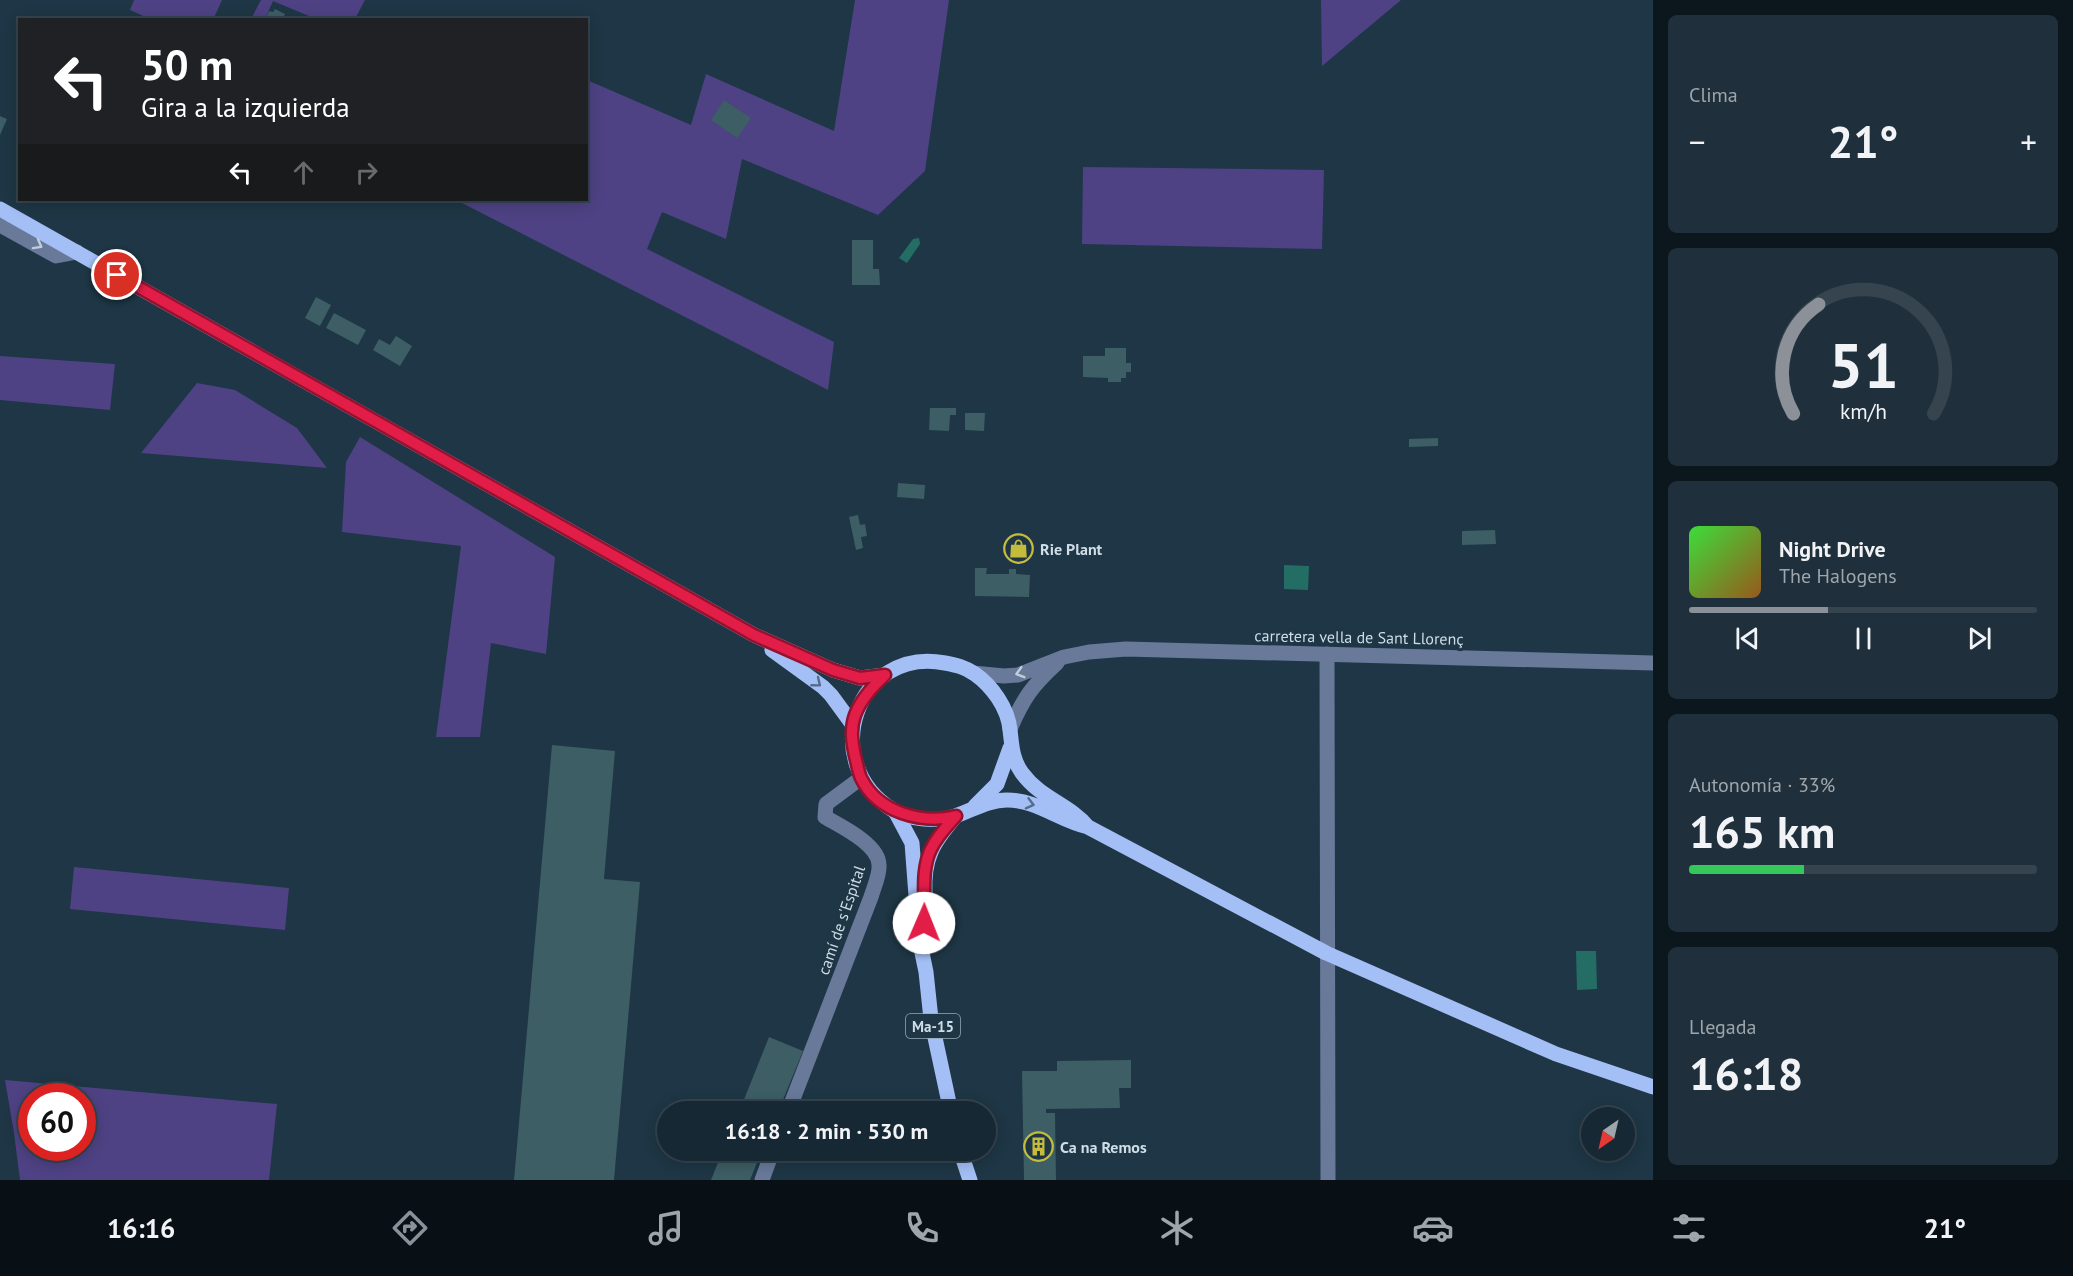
<!DOCTYPE html>
<html lang="es">
<meta charset="utf-8">
<style>
body{margin:0;font-family:"PT Sans",sans-serif;background:#1f303c;color:#f1f3f6;height:100vh;display:flex;flex-direction:column;font-size:22px;white-space:nowrap}
*{box-sizing:border-box;margin:0}
p{font-size:20px;color:#9ea6ac}
.icon{flex:none;width:33px;height:33px;fill:none;stroke:currentColor;stroke-width:2;stroke-linecap:round;stroke-linejoin:round}
.map{position:relative;flex:1;overflow:hidden}
.drawer{display:flex;flex-direction:column;gap:15px;padding:15px;background:#0c161d;width:420px}
.drawer>*{flex:none}
.top-card{position:absolute;left:18px;top:18px;width:570px;height:183px;border-radius:0px;box-shadow:0 3px 15px #0003,0 0 0 2px #35444f;background:#202124;color:#fff;overflow:hidden}
.needle{width:39px;rotate:214deg}
.controls{position:absolute;left:1581px;top:1107px;display:grid;gap:12px}
.controls a{display:grid;place-items:center;width:54px;height:54px;border-radius:50%;background:#162834;box-shadow:0 3px 15px #0003,0 0 0 2px #35444f;font-size:30px}
.speed{position:absolute;left:18px;top:1083px;display:flex;gap:12px;font-size:30px;font-weight:700;text-align:center}
.speed>*{display:grid;place-content:center;width:78px;height:78px;border-radius:50%;background:#162834;box-shadow:0 3px 15px #0003,0 0 0 2px #35444f;line-height:1}
.speed .limit{border:9px solid #d22;background:#fff;color:#111}
.pin{position:absolute;display:grid;place-items:center;width:51px;height:51px;color:#fff;margin:-26px;border:3px solid #fff;border-radius:50%;box-shadow:0 2px 6px #0007}
.me{position:absolute;width:66px;margin:-33px;rotate:1deg;stroke-linejoin:round;filter:drop-shadow(0 0 4px #0008)}
.turn{display:flex;align-items:center;gap:21px;height:126px;padding:0 24px;font-size:27px}
.turn .icon{width:78px;height:78px;stroke-width:2.5}
.turn b{display:block;font-size:42px;line-height:51px}
.lanes{display:flex;align-items:center;height:57px;padding:0 24px;background:#0003;justify-content:center;gap:30px;direction:ltr}
.lanes .off{opacity:.35}
.big{font-size:45px;font-weight:800;line-height:1.1}
.drawer .card{flex:1;display:flex;flex-direction:column;justify-content:center;gap:9px;min-width:0;padding:0 21px;border-radius:9px;background:#1f303c}
.drawer .dial{align-items:center;gap:0}
.dial svg{height:156px;overflow:visible;fill:none;stroke:#35444f;stroke-width:7;stroke-linecap:round;text-anchor:middle}
.dial text{fill:#f1f3f6;stroke:none}
.song{display:flex;align-items:center;gap:18px}
.cover{width:72px;height:72px;border-radius:9px;background:linear-gradient(135deg,hsl(120 70% 55%),hsl(30 70% 35%))}
.played{height:6px;border-radius:3px;background:linear-gradient(90deg,#8c9099 40%,#35444f 40%)}
.keys{display:flex;justify-content:space-around;direction:ltr}
.heat{display:flex;justify-content:space-between;align-items:center;font-size:33px;direction:ltr}
.charge{height:9px;border-radius:4px;background:linear-gradient(90deg,#34c759 33%,#35444f 0)}
.trip{position:absolute;left:657px;top:1101px;width:339px;height:60px;border-radius:30px;background:#162834;box-shadow:0 3px 15px #0003,0 0 0 2px #35444f;font-weight:800;line-height:60px;text-align:center}
.dock{display:flex;height:96px;justify-content:space-around;align-items:center;background:#091015;color:#9ea6ac}
.dock .icon{width:42px;height:42px}
.dock .current{color:#8c9099}
.dock b{font-size:27px;color:#f1f3f6}
main{display:flex;flex:1;min-height:0}
.map>svg:first-child{display:block}
.green{fill:#4e4284;fill-rule:evenodd}
.water{fill:#246d65}
.building{fill:#3c5e64}
.lines{fill:none;stroke-linecap:round;stroke-linejoin:round}
.minor{stroke:#68799a;stroke-width:15}
.major{stroke:#a3bff5;stroke-width:15}
.oneway{stroke:#bfcedb}
.oneway2{stroke:#536d8b}
.route-casing{stroke:#92132f;stroke-width:15}
.route{stroke:#e11d48;stroke-width:10}
.labels{text-anchor:middle;dominant-baseline:central;stroke-width:6;stroke-linejoin:round;paint-order:stroke}
.shield{fill:#1e3645;stroke:#99abb6;stroke-width:1.5}
.shield-label{font-size:15px;font-weight:bold;fill:#cedde6}
.poi-label{font-size:16px;font-weight:bold;fill:#cedde6;stroke:#1e3645;text-anchor:start}
.street-label{font-size:16px;fill:#cedde6;stroke:#1e3645}
</style>
<main>
<div class="map">
<svg width="1653" height="1180" viewBox="0 0 1653 1180">
<rect width="100%" height="100%" fill="#1e3645"/>
<g class="green">
<path d="M134,0H222L213,20L150,19L130,10Z"/>
<path d="M261,0H365L355,19H316L273,1L265,19H251Z"/>
<path d="M855,0H949L925,171L878,215L742,159L726,239L662,212L647,249L834,342L828,390L456,200H586L587,80L691,125L706,74L834,131Z"/>
<path d="M1321,0H1401L1322,66Z"/>
<path d="M1083,167L1324,170L1322,249L1082,244Z"/>
<path d="M0,356L115,364L110,410L0,400Z"/>
<path d="M197,383L235,390L297,428L327,468L141,453Z"/>
<path d="M360,437L555,557L546,654L491,643L480,737H436L461,546L342,532L346,462Z"/>
<path d="M74,867L289,888L285,930L70,909Z"/>
<path d="M5,1080L277,1104L269,1180H20L14,1133ZM32,1096H82V1148H32Z"/>
</g>
<g class="water">
<path d="M919,238L920,244L907,263L899,258L913,239Z"/>
<path d="M1284,565L1309,566L1308,590L1284,589Z"/>
<path d="M1576,951H1596L1597,989L1577,990Z"/>
</g>
<g class="building">
<path d="M275,9L285,14L282,20H265L269,11L273,12Z"/>
<path d="M724,100L751,118L737,138L711,120Z"/>
<path d="M0,116L7,119L0,135Z"/>
<path d="M852,240H873V269H879L880,285H852Z"/>
<path d="M316,297L331,305L320,326L305,318Z"/>
<path d="M334,313L366,330L358,345L326,328Z"/>
<path d="M396,336L412,346L400,366L373,350L379,339L390,345Z"/>
<path d="M1105,348H1126V363H1131V372H1126V378H1121V382H1108V378L1083,377V356H1105Z"/>
<path d="M930,408H956V415H950L949,431L929,430Z"/>
<path d="M965,413H985L984,431L965,430Z"/>
<path d="M1438,438V446L1409,447V439Z"/>
<path d="M898,483L925,485L924,499L897,497Z"/>
<path d="M858,515L860,525L865,524L867,536L861,537L863,548L856,550L849,517Z"/>
<path d="M1495,530L1496,544L1462,545V531Z"/>
<path d="M975,568H987L986,574H1009V569H1016V574L1030,575L1029,597L975,596Z"/>
<path d="M552,745L615,751L604,879L640,882L614,1180H514Z"/>
<path d="M769,1037L803,1051L778,1112H739Z"/>
<path d="M1131,1060V1088H1119L1120,1108L1046,1109V1113H1055L1056,1180H1024L1022,1071H1057V1061Z"/>
<path d="M723,1150H762L750,1180H711Z"/>
</g>
<g class="lines">
<g class="minor">
<path d="M0,225L56,256L77,252"/>
<path d="M1327,654L1328,1180"/>
<path d="M973,673L1004,676L1018,675L1064,657L1089,652L1126,649L1653,663"/>
<path d="M1010,729C1024,697 1032,686 1057,663"/>
<path d="M788,1112L871,897C874,887 880,874 879,865C879,844 840,826 825,817L826,804L861,778"/>
<path d="M762,1180L773,1150"/>
</g>
<g class="major">
<path d="M0,209L754,635L833,670L860,678L885,675"/>
<path d="M772,650L823,687L831,695L853,725"/>
<path d="M975,806L997,784L1010,748"/>
<path d="M895,811L912,843L916,896V924L926,972L931,1019L951,1112"/>
<path d="M1088,827C1069,804 1041,799 1022,773C1012,759 1012,746 1010,730C1008,708 992,686 975,674C965,667 956,665 945,663C856,646 817,763 893,810C910,820 937,822 955,816C973,810 988,800 1007,800C1037,800 1060,821 1088,827L1326,953L1556,1054L1653,1087"/>
<path d="M925,894C923,858 933,843 956,816"/>
<path d="M960,1150L970,1180"/>
</g>
</g>
<defs><path id="oneway-chevron" d="M-2-3.5L2.5 0L-2 3.5" fill="none" stroke-width="1.6" stroke-linecap="round" stroke-linejoin="round" transform="scale(1.5)"/></defs>
<g class="oneway">
<use href="#oneway-chevron" transform="translate(38 245) rotate(29)"/>
<use href="#oneway-chevron" transform="translate(1020 673) rotate(164)"/>
</g>
<g class="oneway2">
<use href="#oneway-chevron" transform="translate(817 683) rotate(39)"/>
<use href="#oneway-chevron" transform="translate(1030 804) rotate(15)"/>
</g>
<g class="lines">
<defs>
<path id="route" d="M117,275L754,635L833,670L860,678L885,675C873,686 861,699 855,715C850,729 852,742 855,756C857,763 858,771 861,778C878,813 922,824 956,816C947,826 937,836 931,849C920,871 926,900 924,923"/>
</defs>
<use href="#route" class="route-casing"/>
<use href="#route" class="route"/>
</g>
<defs>
<symbol id="shop-ring" viewBox="-11 -11 22 22"><circle r="9.5" fill="#1e3645" stroke="#c6bc3c" stroke-width="1.5"/><path d="M-5-2.5h2.3a2.7 3.5 0 0 1 5.4 0H5L5.5 6h-11ZM-1.5-2.5h3a1.5 2.3 0 0 0-3 0Z" fill="#c6bc3c"/></symbol>
<symbol id="building-ring" viewBox="-11 -11 22 22"><circle r="9.5" fill="#1e3645" stroke="#c6bc3c" stroke-width="1.5"/><path d="M-4-6H4V6H1V3H-1V6H-4ZM-2.5-4.3h1.7v1.8h-1.7ZM.8-4.3h1.7v1.8H.8ZM-2.5-1h1.7V.8h-1.7ZM.8-1h1.7V.8H.8Z" fill="#c6bc3c"/></symbol>
</defs>
<g fill-rule="evenodd">
<use href="#shop-ring" x="1002" y="532" width="33" height="33"/>
<use href="#building-ring" x="1022" y="1130" width="33" height="33"/>
</g>
<g class="labels">
<rect class="shield" x="906" y="1014" width="54" height="24" rx="4.5"/>
<g class="shield-label">
<text x="933" y="1026">Ma-15</text>
</g>
<g class="poi-label">
<text x="1040" y="549">Rie Plant</text>
<text x="1060" y="1147">Ca na Remos</text>
</g>
<g class="street-label">
<text transform="translate(1359 637) rotate(1)">carretera vella de Sant Llorenç</text>
<text transform="translate(841 920) rotate(-71)">camí de s'Espital</text>
</g>
</g>
</svg>
<div class="controls">
<a><svg class="needle" viewBox="-14 -14 28 28"><path d="M0-13l5 13h-10z" fill="#e53935"/><path d="M0 13l5-13h-10z" fill="#9ea6ac"/></svg></a>
</div>
<div class="speed"><div class="limit">60</div></div>
<div class="pin" style="left:117px;top:275px;background:#d93025"><svg class="icon" aria-label="arrive" viewBox="0 0 24 24"><path d="M6 21V4h12l-3 4 3 4H6"/></svg></div>
<svg class="me" style="left:924px;top:923px" viewBox="-20 -20 40 40"><circle r="19" fill="#fff"/><path d="M0-13L10 11 0 6-10 11z" fill="#e11d48"/></svg>
<div class="trip">16:18 · 2 min · 530 m</div>
<div class="top-card">
<div class="turn"><svg class="icon" aria-label="left" viewBox="0 0 24 24"><path d="M17 20v-9H6M10 6l-5 5 5 5"/></svg><div><b>50 m</b>Gira a la izquierda</div></div>
<div class="lanes"><svg class="icon" aria-label="left" viewBox="0 0 24 24"><path d="M17 20v-9H6M10 6l-5 5 5 5"/></svg><svg class="icon off" aria-label="ahead" viewBox="0 0 24 24"><path d="M12 20V5M6 11l6-6 6 6"/></svg><svg class="icon off" aria-label="right" viewBox="0 0 24 24"><path d="M7 20v-9h11M14 6l5 5-5 5"/></svg></div>
</div>
</div>
<section class="drawer">
<div class="card"><p>Clima</p>
<div class="heat"><a>−</a><b class="big">21°</b><a>+</a></div>
</div>
<div class="card dial"><svg viewBox="0 0 100 80">
<path d="M14 69A42 42 0 1 1 86 69"/>
<path d="M14 69A42 42 0 0 1 27 13" stroke="#8c9099"/>
<text x="50" y="56" font-size="32" font-weight="700">51</text>
<text x="50" y="72" font-size="11">km/h</text>
</svg></div>
<div class="card">
<div class="song"><i class="cover"></i><div><b>Night Drive</b><p>The Halogens</p></div></div>
<div class="played"></div>
<div class="keys"><svg class="icon" aria-label="previous" viewBox="0 0 24 24"><path d="M18 5L8 12l10 7zM5 5v14"/></svg><svg class="icon" aria-label="pause" viewBox="0 0 24 24"><path d="M8 5v14M16 5v14"/></svg><svg class="icon" aria-label="next" viewBox="0 0 24 24"><path d="M6 5l10 7-10 7zM19 5v14"/></svg></div>
</div>
<div class="card"><p>Autonomía · 33%</p><b class="big">165 km</b><div class="charge"></div></div>
<div class="card"><p>Llegada</p><b class="big">16:18</b></div>
</section>
</main>
<nav class="dock">
<b>16:16</b>
<svg class="icon current" aria-label="directions" viewBox="0 0 24 24"><path d="M12 3l9 9-9 9-9-9zM9 14v-3h6M13 9l2 2-2 2"/></svg>
<svg class="icon" aria-label="music" viewBox="0 0 24 24"><path d="M9 18V5l10-2v13"/><circle cx="6" cy="18" r="3"/><circle cx="16" cy="16" r="3"/></svg>
<svg class="icon" aria-label="phone" viewBox="0 0 24 24"><path d="M5 4h4l2 5-3 2q2 4 5 5l2-3 5 2v4C11 20 4 13 5 4z"/></svg>
<svg class="icon" aria-label="climate" viewBox="0 0 24 24"><path d="M12 3v18M4 7l16 10M4 17L20 7"/></svg>
<svg class="icon" aria-label="car" viewBox="0 0 24 24"><path d="M5 17H2v-5l4-1 3-4h7l3 4 3 1v5h-3M9 17h6M6 11h13"/><circle cx="7" cy="17" r="2"/><circle cx="17" cy="17" r="2"/></svg>
<svg class="icon" aria-label="filters" viewBox="0 0 24 24"><path d="M4 7h16M4 17h16"/><circle cx="9" cy="7" r="2"/><circle cx="15" cy="17" r="2"/></svg>
<b>21°</b>
</nav>
